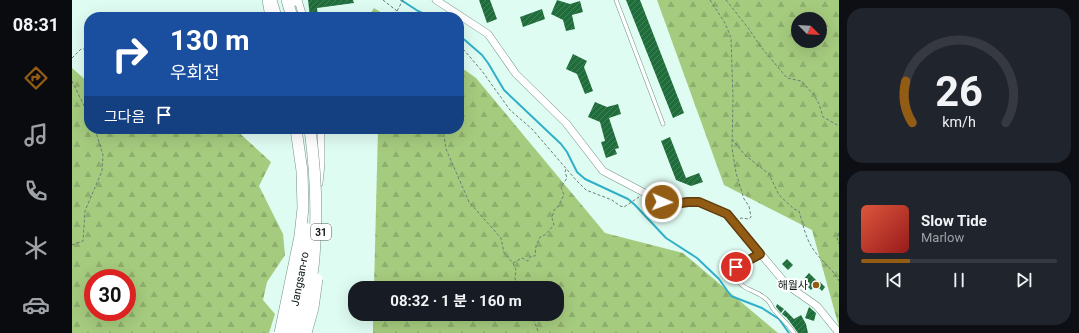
<!DOCTYPE html>
<html lang="ko">
<meta charset="utf-8">
<style>
body{margin:0;font-family:Roboto,"Noto Sans KR",sans-serif;background:#20242c;color:#f1f3f6;height:100vh;display:flex;flex-direction:column;font-size:15px;white-space:nowrap}
*{box-sizing:border-box;margin:0}
p{font-size:13px;color:#9ea1a6}
.icon{flex:none;width:22px;height:22px;fill:none;stroke:currentColor;stroke-width:2;stroke-linecap:round;stroke-linejoin:round}
.map{position:relative;flex:1;overflow:hidden}
.sheet{display:flex;flex-direction:column;gap:8px;padding:8px;background:#0d0f14;width:240px}
.sheet>*{flex:none}
.banner{position:absolute;left:12px;top:12px;width:380px;height:122px;border-radius:16px;box-shadow:0 4px 16px #0002;background:#1a4fa0;color:#fff;overflow:hidden}
.needle{width:26px;rotate:114deg}
.controls{position:absolute;left:719px;top:12px;display:grid;gap:8px}
.controls a{display:grid;place-items:center;width:36px;height:36px;border-radius:50%;background:#171b24;box-shadow:0 4px 16px #0002;font-size:20px}
.speed{position:absolute;left:12px;top:269px;display:flex;gap:8px;font-size:20px;font-weight:700;text-align:center}
.speed>*{display:grid;place-content:center;width:52px;height:52px;border-radius:50%;background:#171b24;box-shadow:0 4px 16px #0002;line-height:1}
.speed .limit{border:6px solid #d22;background:#fff;color:#111}
.pin{position:absolute;display:grid;place-items:center;width:34px;height:34px;color:#fff;margin:-17px;border:2px solid #fff;border-radius:50%;box-shadow:0 1px 4px #0007}
.me{position:absolute;width:44px;margin:-22px;rotate:92deg;stroke-linejoin:round;filter:drop-shadow(0 0 3px #0008)}
.turn{display:flex;align-items:center;gap:14px;height:84px;padding:0 20px;font-size:18px}
.turn .icon{width:52px;height:52px;stroke-width:2.5}
.turn b{display:block;font-size:28px;line-height:34px}
.then{display:flex;align-items:center;height:38px;padding:0 20px;background:#0003;gap:8px;font-size:15px}
.sheet .widget{flex:1;display:flex;flex-direction:column;justify-content:center;gap:6px;min-width:0;padding:0 14px;border-radius:16px;background:#20242c}
.sheet .dial{align-items:center;gap:0}
.dial svg{height:104px;overflow:visible;fill:none;stroke:#363941;stroke-width:7;stroke-linecap:round;text-anchor:middle}
.dial text{fill:#f1f3f6;stroke:none}
.song{display:flex;align-items:center;gap:12px}
.cover{width:48px;height:48px;border-radius:6px;background:linear-gradient(135deg,hsl(10 70% 55%),hsl(0 70% 35%))}
.played{height:4px;border-radius:2px;background:linear-gradient(90deg,#935c14 25%,#363941 25%)}
.keys{display:flex;justify-content:space-around;direction:ltr}
.trip{position:absolute;left:276px;top:281px;width:216px;height:40px;border-radius:16px;background:#171b24;box-shadow:0 4px 16px #0002;font-weight:700;line-height:40px;text-align:center}
main{display:flex;flex:1;min-height:0}
.dock{display:flex;flex-direction:column;width:72px;justify-content:space-around;align-items:center;background:#090b0e;color:#9ea1a6}
.dock .icon{width:28px;height:28px}
.dock .current{color:#935c14}
.dock b{font-size:18px;color:#f1f3f6}
.map>svg:first-child{display:block}
.forest{fill:url(#forest-firs);fill-rule:evenodd}
.lines{fill:none;stroke-linecap:round;stroke-linejoin:round}
.stream{stroke:#31afc8;stroke-width:2}
.building{fill:url(#building-hatch)}
.service-casing{stroke:#769188;stroke-width:4.5}
.minor-casing{stroke:#769188;stroke-width:8}
.secondary-casing{stroke:#769188;stroke-width:11}
.trunk-casing{stroke:#769188;stroke-width:12}
.path{stroke:#6b7e77;stroke-width:1;stroke-dasharray:3 2;stroke-linecap:butt}
.service{stroke:#fff;stroke-width:3.5}
.minor{stroke:#fff;stroke-width:7}
.secondary{stroke:#fff;stroke-width:10}
.trunk{stroke:#fff;stroke-width:11}
.trunk-bridge-casing{stroke:#769188;stroke-width:12;stroke-linecap:butt}
.trunk-bridge{stroke:#fff;stroke-width:11}
.route-casing{stroke:#603c0d;stroke-width:10}
.route{stroke:#935c14;stroke-width:7}
.poi-dot{fill:#935c14;stroke:#fff;stroke-width:1.5}
.labels{text-anchor:middle;dominant-baseline:central;stroke-width:4;stroke-linejoin:round;paint-order:stroke}
.shield{fill:#fff;stroke:#545c59;stroke-width:1}
.shield-label{font-size:10px;font-weight:bold;fill:#0b1612}
.street-label{font-size:11px;fill:#0b1612;stroke:#fff}
.poi-label{font-size:11px;fill:#0b1612;stroke:#fff;text-anchor:end}
</style>
<main>
<nav class="dock">
<b>08:31</b>
<svg class="icon current" aria-label="directions" viewBox="0 0 24 24"><path d="M12 3l9 9-9 9-9-9zM9 14v-3h6M13 9l2 2-2 2"/></svg>
<svg class="icon" aria-label="music" viewBox="0 0 24 24"><path d="M9 18V5l10-2v13"/><circle cx="6" cy="18" r="3"/><circle cx="16" cy="16" r="3"/></svg>
<svg class="icon" aria-label="phone" viewBox="0 0 24 24"><path d="M5 4h4l2 5-3 2q2 4 5 5l2-3 5 2v4C11 20 4 13 5 4z"/></svg>
<svg class="icon" aria-label="climate" viewBox="0 0 24 24"><path d="M12 3v18M4 7l16 10M4 17L20 7"/></svg>
<svg class="icon" aria-label="car" viewBox="0 0 24 24"><path d="M5 17H2v-5l4-1 3-4h7l3 4 3 1v5h-3M9 17h6M6 11h13"/><circle cx="7" cy="17" r="2"/><circle cx="17" cy="17" r="2"/></svg>
</nav>
<div class="map">
<svg width="767" height="333" viewBox="0 0 767 333">
<defs>
<pattern id="forest-firs" width="22" height="20" patternUnits="userSpaceOnUse"><rect width="22" height="20" fill="#a5cb7e"/><path d="M5 1l3.5 6h-7zM16 11l3.5 6h-7z" fill="#8dae6c"/></pattern>
<pattern id="building-hatch" width="6" height="6" patternUnits="userSpaceOnUse"><rect width="6" height="6" fill="#1f6d3a"/><path d="M-1 1l2-2M0 6l6-6M5 7l2-2" fill="none" stroke="#45805a"/></pattern>
</defs>
<rect width="100%" height="100%" fill="#dffcf2"/>
<g class="forest">
<path d="M585,0H767V327L740,230L652,185ZM726,19H748V41H726Z"/>
<path d="M302,8L316,17H296Z"/>
<path d="M387,66L404,78L533,233L611,253L706,333H301V314H485V288H302L306,129H387Z"/>
<path d="M0,68L17,83V129H163L199,162L187,186L211,234L213,255L195,282L191,300L203,314L197,333H0ZM21,278H55V312H21Z"/>
</g>
<g class="lines">
<g class="stream">
<path d="M329,0L346,11L358,17"/>
<path d="M387,35L410,55L416,63L432,90L489,144L495,152L505,172L513,179L556,199L563,205L594,238L625,258L647,279L659,296L690,308L707,319L717,333"/>
</g>
</g>
<g class="building">
<path d="M236,0H281L282,3L245,8L246,17H238Z"/>
<path d="M407,0H418L425,19L415,23Z"/>
<path d="M485,0L498,4L508,1L511,12L500,15L503,29L494,31L491,20L479,14Z"/>
<path d="M554,0H568L612,113L601,118Z"/>
<path d="M470,9L473,19L451,27L448,17Z"/>
<path d="M501,54L515,61L512,67L521,91L513,94L505,74L494,69Z"/>
<path d="M523,102L535,107L546,104L549,114L537,118L547,148L543,149L545,154L534,158L529,142L533,141L528,122L516,117Z"/>
<path d="M598,137L614,178L627,173L631,182L619,186L604,180L589,141Z"/>
<path d="M715,259L721,265L716,270L710,264Z"/>
<path d="M737,273L746,282L739,290L730,281Z"/>
<path d="M748,282L753,287L750,291L745,286Z"/>
<path d="M705,304L712,309L709,313L704,307Z"/>
<path d="M737,307L744,313L742,321L733,318Z"/>
<path d="M713,310L722,319L729,315L734,324L736,333H726L715,318L710,314Z"/>
</g>
<g class="lines">
<defs>
<g id="service">
<path d="M544,0L591,124"/>
<path d="M688,254L664,267C663,294 684,286 697,302C699,304 700,308 702,310C709,318 716,324 722,333"/>
</g>
<g id="minor">
<path d="M194,0L197,17"/>
<path d="M226,0L231,17"/>
<path d="M364,0L416,34L444,74L494,123L531,171L590,202L602,204L616,202H627L655,214L715,285L745,306L767,333"/>
<path d="M247,183L249,164V129"/>
</g>
<path id="secondary" d="M222,0V1"/>
<g id="trunk">
<path d="M199,0L204,17"/>
<path d="M215,0L220,17"/>
</g>
</defs>
<use href="#service" class="service-casing"/>
<use href="#minor" class="minor-casing"/>
<use href="#secondary" class="secondary-casing"/>
<use href="#trunk" class="trunk-casing"/>
<g class="path">
<path d="M311,0L325,11L335,17"/>
<path d="M638,0L653,23L659,38L661,98L660,148L664,173L672,199L677,206L679,217L677,219L669,218L667,219"/>
<path d="M654,0L677,29L689,47L715,78L729,81L742,95L747,104L751,117L767,126"/>
<path d="M325,11L331,0"/>
<path d="M387,46L392,50L410,71L438,110L460,129L504,180L514,190L540,200L548,206L552,207L567,197"/>
<path d="M0,58L9,49H17"/>
<path d="M0,81L17,116"/>
<path d="M371,129L374,149L397,202L429,238L432,253L441,263L444,270L443,278L445,288"/>
<path d="M660,139L673,155L697,174L707,195L722,209L727,211C731,224 733,237 741,249C749,261 760,268 767,281"/>
<path d="M767,233L765,238L767,244"/>
<path d="M0,245L11,241L13,211L30,171L31,155L23,129"/>
<path d="M441,263L450,258L456,261L459,256H463L464,246L468,237L473,235L482,225L480,218L482,210L485,208L492,195L489,187L495,178L493,172L494,169"/>
<path d="M461,314V319L467,333"/>
</g>
<use href="#service" class="service"/>
<use href="#minor" class="minor"/>
<use href="#secondary" class="secondary"/>
<use href="#trunk" class="trunk"/>
<defs>
<g id="trunk-bridge">
<path d="M208,333L228,236L231,208L230,171L224,129"/>
<path d="M216,333C225,299 233,264 236,229"/>
<path d="M226,333C231,312 238,289 241,267C246,222 244,174 238,129"/>
<path d="M234,333L241,308L245,279"/>
</g>
</defs>
<use href="#trunk-bridge" class="trunk-bridge-casing"/>
<use href="#trunk-bridge" class="trunk-bridge"/>
</g>
<g class="lines">
<defs>
<path id="route" d="M590,202L602,204L616,202H627L655,214L688,254L664,267"/>
</defs>
<use href="#route" class="route-casing"/>
<use href="#route" class="route"/>
</g>
<circle class="poi-dot" cx="744" cy="285" r="4"/>
<g class="labels">
<rect class="shield" x="239" y="224" width="20" height="16" rx="3"/>
<g class="shield-label">
<text x="249" y="232">31</text>
</g>
<g class="street-label">
<text transform="translate(228 279) rotate(-79)">Jangsan-ro</text>
</g>
<g class="poi-label">
<text x="736" y="285">해월사</text>
</g>
</g>
</svg>
<div class="controls">
<a><svg class="needle" viewBox="-14 -14 28 28"><path d="M0-13l5 13h-10z" fill="#e53935"/><path d="M0 13l5-13h-10z" fill="#9ea1a6"/></svg></a>
</div>
<div class="speed"><div class="limit">30</div></div>
<div class="pin" style="left:664px;top:267px;background:#d93025"><svg class="icon" aria-label="arrive" viewBox="0 0 24 24"><path d="M6 21V4h12l-3 4 3 4H6"/></svg></div>
<svg class="me" style="left:590px;top:202px" viewBox="-20 -20 40 40"><circle r="17" fill="#935c14" stroke="#fff" stroke-width="3"/><path d="M0-11L8 9 0 5-8 9z" fill="#fff"/></svg>
<div class="trip">08:32 · 1 분 · 160 m</div>
<div class="banner">
<div class="turn"><svg class="icon" aria-label="right" viewBox="0 0 24 24"><path d="M7 20v-9h11M14 6l5 5-5 5"/></svg><div><b>130 m</b>우회전</div></div>
<div class="then">그다음<svg class="icon" aria-label="arrive" viewBox="0 0 24 24"><path d="M6 21V4h12l-3 4 3 4H6"/></svg></div>
</div>
</div>
<section class="sheet">
<div class="widget dial"><svg viewBox="0 0 100 80">
<path d="M14 69A42 42 0 1 1 86 69"/>
<path d="M14 69A42 42 0 0 1 9 37" stroke="#935c14"/>
<text x="50" y="56" font-size="32" font-weight="700">26</text>
<text x="50" y="72" font-size="11">km/h</text>
</svg></div>
<div class="widget">
<div class="song"><i class="cover"></i><div><b>Slow Tide</b><p>Marlow</p></div></div>
<div class="played"></div>
<div class="keys"><svg class="icon" aria-label="previous" viewBox="0 0 24 24"><path d="M18 5L8 12l10 7zM5 5v14"/></svg><svg class="icon" aria-label="pause" viewBox="0 0 24 24"><path d="M8 5v14M16 5v14"/></svg><svg class="icon" aria-label="next" viewBox="0 0 24 24"><path d="M6 5l10 7-10 7zM19 5v14"/></svg></div>
</div>
</section>
</main>
